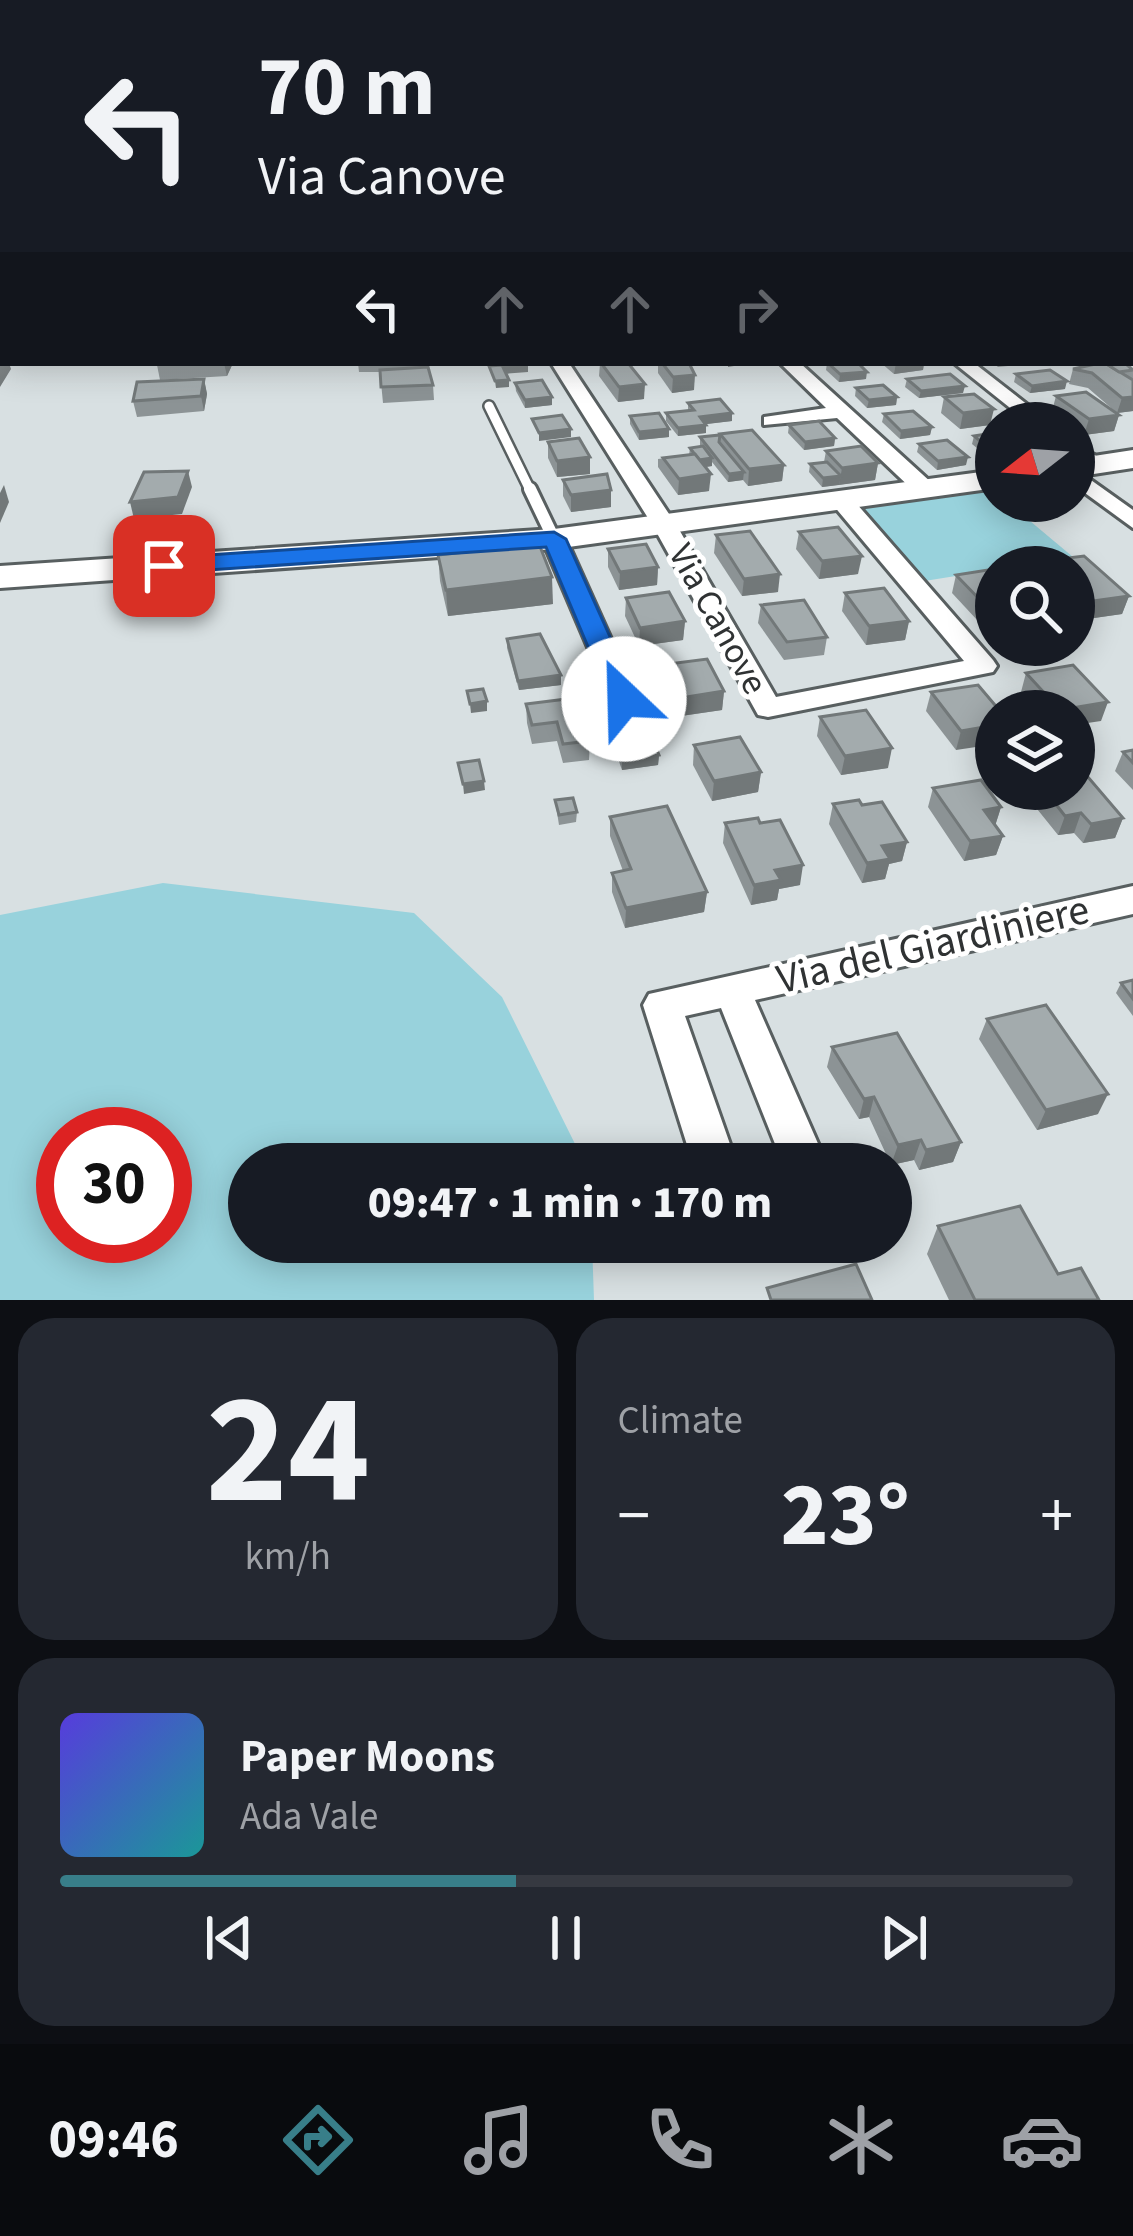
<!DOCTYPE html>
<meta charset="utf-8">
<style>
body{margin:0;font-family:"Source Sans 3",sans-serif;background:#242831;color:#f1f3f6;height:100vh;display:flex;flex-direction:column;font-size:45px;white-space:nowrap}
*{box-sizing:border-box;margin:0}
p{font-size:39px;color:#9ea1a6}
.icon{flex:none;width:66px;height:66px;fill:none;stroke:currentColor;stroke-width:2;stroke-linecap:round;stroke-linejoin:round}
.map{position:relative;height:1300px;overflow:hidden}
.panel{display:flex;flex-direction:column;gap:18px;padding:18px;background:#0d0f14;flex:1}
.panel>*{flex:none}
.banner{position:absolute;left:0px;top:0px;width:1134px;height:366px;box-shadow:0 6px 30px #0003;background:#171b24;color:#f1f3f6;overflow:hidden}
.needle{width:78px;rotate:253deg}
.controls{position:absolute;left:975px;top:402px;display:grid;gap:24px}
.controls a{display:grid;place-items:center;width:120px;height:120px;border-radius:50%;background:#171b24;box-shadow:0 6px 30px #0003;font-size:60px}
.speed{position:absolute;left:36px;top:1107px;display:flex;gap:24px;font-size:60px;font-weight:700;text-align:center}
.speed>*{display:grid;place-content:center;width:156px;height:156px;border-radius:50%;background:#171b24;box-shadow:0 6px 30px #0003;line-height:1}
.speed .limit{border:18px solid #d22;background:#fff;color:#111}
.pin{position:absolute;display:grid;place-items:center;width:102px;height:102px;color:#fff;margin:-51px;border-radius:24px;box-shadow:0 6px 18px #0006}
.me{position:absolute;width:132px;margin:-66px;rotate:336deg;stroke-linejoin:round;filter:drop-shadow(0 0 9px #0008)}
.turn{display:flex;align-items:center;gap:42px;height:252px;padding:0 60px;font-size:54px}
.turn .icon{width:156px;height:156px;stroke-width:2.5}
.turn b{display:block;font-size:84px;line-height:102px}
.lanes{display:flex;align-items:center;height:114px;padding:0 60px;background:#0003;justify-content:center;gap:60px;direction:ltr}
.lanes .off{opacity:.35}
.big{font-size:90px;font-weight:800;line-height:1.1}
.panel .widget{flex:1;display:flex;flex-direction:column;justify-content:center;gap:18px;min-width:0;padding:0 42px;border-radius:36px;background:#242831}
.panel .dial{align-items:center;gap:0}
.dial b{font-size:156px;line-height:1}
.song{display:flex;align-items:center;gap:36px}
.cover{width:144px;height:144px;border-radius:18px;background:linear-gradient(135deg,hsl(250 70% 55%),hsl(180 70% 35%))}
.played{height:12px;border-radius:6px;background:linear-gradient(90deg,#387e89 45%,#363941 45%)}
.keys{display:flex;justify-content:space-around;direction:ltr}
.heat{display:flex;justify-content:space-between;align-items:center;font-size:66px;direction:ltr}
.panel .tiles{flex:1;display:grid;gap:18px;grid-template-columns:1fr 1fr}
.widget:last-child{grid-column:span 2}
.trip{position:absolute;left:228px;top:1143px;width:684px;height:120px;border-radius:60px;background:#171b24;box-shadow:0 6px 30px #0003;font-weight:800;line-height:120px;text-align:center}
.dock{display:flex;height:192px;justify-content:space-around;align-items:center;background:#090b0e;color:#9ea1a6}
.dock .icon{width:84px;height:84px}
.dock .on{color:#387e89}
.dock b{font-size:54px;color:#f1f3f6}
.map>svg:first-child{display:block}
.green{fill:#98d2dc;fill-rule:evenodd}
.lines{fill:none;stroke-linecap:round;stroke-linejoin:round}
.lane-far1-casing{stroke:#585f60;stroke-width:14}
.lane-casing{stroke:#585f60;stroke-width:18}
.street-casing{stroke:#585f60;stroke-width:6}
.secondary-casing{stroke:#585f60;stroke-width:6}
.lane-far1{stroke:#fff;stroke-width:9}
.lane{stroke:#fff;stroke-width:12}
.street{fill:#fff;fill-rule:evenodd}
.secondary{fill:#fff;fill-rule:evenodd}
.wall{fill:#8c9395}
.shaded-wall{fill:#727879}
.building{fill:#a3abad;stroke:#727879;stroke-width:3}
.route{fill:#1a73e8;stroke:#114b97;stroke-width:3}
.labels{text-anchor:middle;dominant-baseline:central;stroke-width:10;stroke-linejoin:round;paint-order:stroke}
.street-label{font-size:36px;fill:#2f3233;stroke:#fff}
.near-street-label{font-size:42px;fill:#2f3233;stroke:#fff}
</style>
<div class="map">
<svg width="1133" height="1300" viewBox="0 0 1133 1300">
<rect width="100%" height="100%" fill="#d8e0e2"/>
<g class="green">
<path d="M989,487L996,501H1006L1073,557L912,583L847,508Z"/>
<path d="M163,883L414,913L502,997L585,1164H249V1242H592L594,1300H0V915ZM63,1134H165V1236H63Z"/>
</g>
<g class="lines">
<defs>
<path id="lane-far1" d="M489,406L531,492"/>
<path id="lane" d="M530,489L554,539"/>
<g id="street">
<rect x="1131" y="220" width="2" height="9"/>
<rect x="1131" y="250" width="2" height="9"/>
<rect x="1131" y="272" width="2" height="10"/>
<path d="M1131,305L1133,306V316L1131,315Z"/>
<path d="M551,363H569L677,526L776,697L964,661L833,505L830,500L841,493L849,495L993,660L997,666L993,672L768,717L758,715L653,526Z"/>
<path d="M780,363H800L933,484V494H917L837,418L764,425V417L826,408Z"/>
<path d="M954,363H974L1051,423H1029Z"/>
<path d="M1074,443L1103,460V470H1087L1074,459Z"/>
<path d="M1074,468L1133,510V528L1074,485Z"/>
<path d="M554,532L566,539L638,699L634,705L624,708L610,699L542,539Z"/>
<path d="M1133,886V914L755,1000L827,1164H783L721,1008L685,1016L737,1164H693L643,1005L649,994Z"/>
</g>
<g id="secondary">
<path d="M1133,450V468L1074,477V459Z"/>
<path d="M996,470V488L554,549L0,588V566L554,529Z"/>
</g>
</defs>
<use href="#lane-far1" class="lane-far1-casing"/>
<use href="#lane" class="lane-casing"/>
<use href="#street" class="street-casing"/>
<use href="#secondary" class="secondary-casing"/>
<use href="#lane-far1" class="lane-far1"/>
<use href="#lane" class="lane"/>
<use href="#street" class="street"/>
<use href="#secondary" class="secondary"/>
</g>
<g class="wall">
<rect x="0" y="289" width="3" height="29"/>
<path d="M158,363H233L227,376L160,380L157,365Z"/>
<path d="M358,363H427L433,385L434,400L383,403L380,372H359Z"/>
<path d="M600,363L644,399L618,402L599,376Z"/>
<path d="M658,363H689L694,390L672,393L658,373Z"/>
<path d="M827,363L866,379L839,382L826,370Z"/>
<path d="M881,363H924L923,370L894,374Z"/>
<path d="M993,363H1040L998,367Z"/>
<path d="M1108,365L1133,369V378H1129L1133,380V411L1117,413L1088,388L1069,384L1073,369Z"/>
<path d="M1016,374L1065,389L1030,393L1014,382Z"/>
<path d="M204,379L207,394L204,411L137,417L133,401Z"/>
<path d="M907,379L963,393L919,398L905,387Z"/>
<path d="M515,383L552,397V405L525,408L516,391Z"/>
<path d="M856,388L897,397L896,405L867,408L855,396Z"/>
<path d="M1056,396L1119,415L1114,431L1084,435L1074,427V423H1068L1052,411Z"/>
<path d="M944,397L990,425L960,429L941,413Z"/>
<path d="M688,403L732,421L705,424L706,433L678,436L666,421V413L688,410Z"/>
<path d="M884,414L932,427L930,435L900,439L882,422Z"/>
<path d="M630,416L669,429V437L639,440L630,424Z"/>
<path d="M789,425L835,438L834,446L804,450L788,433Z"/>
<path d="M996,425V462H994L972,444L974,436L986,434L988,426Z"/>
<path d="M752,430L784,465L782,481L748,486L743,480L728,482L712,462V466L705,467L709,491L678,495L658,467V459L689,455L690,448L700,447V437Z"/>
<path d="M548,442L590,474L557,477L548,458Z"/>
<path d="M919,444L966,465L937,470L917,452Z"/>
<path d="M826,451L878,463L875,480L822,487L809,472L810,464L824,462Z"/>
<path d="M563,480L611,507L571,512L563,496Z"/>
<path d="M799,532L858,574L819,579L796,549Z"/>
<path d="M716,535L778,592L742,596L714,553Z"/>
<path d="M608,549L658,567L657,585L619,590L608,567Z"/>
<path d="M438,555L553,604L448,616L440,581Z"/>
<path d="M1084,556L1129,596L1122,614L1080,620L1074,614V567H1041L1043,561Z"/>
<path d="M994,569L978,621L952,593L956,575Z"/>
<path d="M845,593L909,621L905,640L866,645L842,611Z"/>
<path d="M626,598L685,621L683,640L639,646L625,616Z"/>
<path d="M761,605L827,637L824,655L784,660L758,623Z"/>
<path d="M507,639L561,685L519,690L507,648Z"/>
<path d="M653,666L724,691L722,710L667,718L652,685Z"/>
<path d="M1026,673L1101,721L1074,711H1037L1021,692Z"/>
<path d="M931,692L1000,711L956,750L926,711Z"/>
<path d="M526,704L590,741L589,760L563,763L557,741L532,744L527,723Z"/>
<path d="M820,717L888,768L841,775L817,736Z"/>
<path d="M616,743L659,755L658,765L622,770L616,753Z"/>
<path d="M694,745L761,772L758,792L712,801L693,765Z"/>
<path d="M1133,750V790L1115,771L1123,752Z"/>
<path d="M933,788L1001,807L995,826L1003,836L996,855L964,861L928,807Z"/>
<path d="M1021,789H1074L1123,818L1115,838L1083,843L1074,833L1058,835Z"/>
<path d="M555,800L577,812L576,822L559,825Z"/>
<path d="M833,804L862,805L907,842L902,861L889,864L885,879L862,883L829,824Z"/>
<path d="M610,817L707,892L704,912L625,928L612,892V873L623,871L610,836Z"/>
<path d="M725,823H760L800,885L779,889L777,900L751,905L723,843Z"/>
<path d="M1133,980V1016L1116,993L1121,983Z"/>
<path d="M987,1019L1098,1114L1037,1130L979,1039Z"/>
<path d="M832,1047L961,1142L953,1162L919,1170L914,1160L891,1165L869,1117L859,1119L827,1067Z"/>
<path d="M938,1226L1058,1274L1099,1300H949L927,1254Z"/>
</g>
<g class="shaded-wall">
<path d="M3,360V363H9L11,369L0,387V365Z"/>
<path d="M224,363H233L227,376Z"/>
<path d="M502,363H528V372L503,374Z"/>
<path d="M728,363H752L728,367Z"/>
<path d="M896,363H924L923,370L894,374Z"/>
<path d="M867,372L866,379L839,382L840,374Z"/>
<path d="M695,375L694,390L672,393L673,377Z"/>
<path d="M204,379L207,394L204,411L201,396Z"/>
<path d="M509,380V387L496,388L495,381Z"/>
<path d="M1067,381L1065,389L1030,393L1032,386Z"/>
<path d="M645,384L644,399L618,402L619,387Z"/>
<path d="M965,386L963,393L919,398L921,391Z"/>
<path d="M552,397V405L525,408V400Z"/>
<path d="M897,397L896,405L867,408L869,400Z"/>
<path d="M1133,397V411L1117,413L1122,398Z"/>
<path d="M994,409L990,425L960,429L963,413Z"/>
<path d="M732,413V421L699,425L700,417Z"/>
<path d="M1119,415L1114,431L1084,435L1089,419Z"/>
<path d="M706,425V433L678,436V428Z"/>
<path d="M932,427L930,435L900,439L901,431Z"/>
<path d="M571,429V437L539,441V433Z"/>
<path d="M669,429V437L639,440V432Z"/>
<path d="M835,438L834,446L804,450L805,442Z"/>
<path d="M590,457V474L557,477V461Z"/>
<path d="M968,457L966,465L937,470L938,461Z"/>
<path d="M712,458V466L674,472L669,465Z"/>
<path d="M878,463L875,480L839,485L842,468Z"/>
<path d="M784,465L782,481L748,486L749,469Z"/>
<path d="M188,471L192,487L182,514L134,519L130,502Z"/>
<path d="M744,472L743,480L728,482L729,474Z"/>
<path d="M711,474L709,491L678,495L679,479Z"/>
<path d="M841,476L839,485L822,487L823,478Z"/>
<path d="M4,485L9,502L0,523V493Z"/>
<path d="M611,490V507L571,512V495Z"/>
<path d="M862,556L858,574L819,579L822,561Z"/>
<path d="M658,567L657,585L619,590L620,572Z"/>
<path d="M780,574L778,592L742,596L744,579Z"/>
<path d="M552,577L553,604L448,616L446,590Z"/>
<path d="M1129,596L1122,614L1080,620L1086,602Z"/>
<path d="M996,601V618L978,621L983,603Z"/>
<path d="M685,621L683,640L639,646L640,628Z"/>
<path d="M909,621L905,640L866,645L869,626Z"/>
<path d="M561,675V685L519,690L518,681Z"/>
<path d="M724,691L722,710L667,718L668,700Z"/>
<path d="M487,701V711L471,713L470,704Z"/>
<path d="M1108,702L1101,721L1074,725V711H1059Z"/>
<path d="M996,725V744L956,750L961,731Z"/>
<path d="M892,748L888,768L841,775L845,756Z"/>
<path d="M659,755L658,765L622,770V760Z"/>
<path d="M761,772L758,792L712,801L714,781Z"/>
<path d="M484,781L485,790L464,794L463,784Z"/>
<path d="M1001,807L995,826L984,810Z"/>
<path d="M1081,813L1074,833L1058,835L1065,816Z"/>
<path d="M1123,818L1115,838L1083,843L1091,824Z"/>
<path d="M1003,836L996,855L964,861L970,841Z"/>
<path d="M907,842L902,861L889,864L885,879L862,883L867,863L882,846Z"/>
<path d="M803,865L800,885L779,889L777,900L751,905L754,885L775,870Z"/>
<path d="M707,892L704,912L625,928L626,908Z"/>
<path d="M1108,1094L1098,1114L1037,1130L1046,1110Z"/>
<path d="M874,1097L869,1117L859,1119L864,1099Z"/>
<path d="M921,1140L914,1160L891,1165L898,1145Z"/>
<path d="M961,1142L953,1162L919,1170L926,1150Z"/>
</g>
<g class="building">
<path d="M601,363H628L645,384L619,387Z"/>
<path d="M662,363H689L695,375L673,377Z"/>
<path d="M828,363H858L867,372L840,374Z"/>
<path d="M1100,363H1105L1133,380V397L1122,398L1092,373L1073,369Z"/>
<path d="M1126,364L1133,370L1119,372L1108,365Z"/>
<path d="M502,365L509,380L495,381L489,366Z"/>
<path d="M428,367L433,385L381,387L380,370Z"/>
<path d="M1050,370L1067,381L1032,386L1016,374Z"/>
<path d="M950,374L965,386L921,391L907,379Z"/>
<path d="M204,379L201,396L133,401L137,382Z"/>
<path d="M542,380L552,397L525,400L515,383Z"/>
<path d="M883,385L897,397L869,400L856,388Z"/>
<path d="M1086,392L1119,415L1089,419L1056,396Z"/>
<path d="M974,394L994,409L963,413L944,397Z"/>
<path d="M720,399L732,413L700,417L706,425L678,428L666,413L694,410L688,403Z"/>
<path d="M913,411L932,427L901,431L884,414Z"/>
<path d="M659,413L669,429L639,432L630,416Z"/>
<path d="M562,415L571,429L539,433L532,419Z"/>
<path d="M819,421L835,438L805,442L789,425Z"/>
<path d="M752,430L784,465L749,469L720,434Z"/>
<path d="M986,434L996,442V454L974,436Z"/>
<path d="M720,435L719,442L744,472L729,474L700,437Z"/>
<path d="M579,438L590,457L557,461L548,442Z"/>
<path d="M947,440L968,457L938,461L919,444Z"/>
<path d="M703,446L712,458L699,460L690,448Z"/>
<path d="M861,446L878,463L842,468L826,451Z"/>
<path d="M695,454L711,474L679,479L663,458Z"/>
<path d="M827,462L841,476L823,478L810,464Z"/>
<path d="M188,471L178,497L130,502L144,472Z"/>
<path d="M607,474L611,490L571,495L563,480Z"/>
<path d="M838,527L862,556L822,561L799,532Z"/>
<path d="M750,531L780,574L744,579L716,535Z"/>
<path d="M539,544L552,577L446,590L438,555Z"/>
<path d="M646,544L658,567L620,572L608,549Z"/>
<path d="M1084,556L1129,596L1086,602L1074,590V567H1049L1043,561Z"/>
<path d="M994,569L996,571V601L983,603L956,575Z"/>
<path d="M884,588L909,621L869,626L845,593Z"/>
<path d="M669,592L685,621L640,628L626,598Z"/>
<path d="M804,600L827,637L787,642L761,605Z"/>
<path d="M540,634L561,675L518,681L507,639Z"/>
<path d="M707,659L724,691L668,700L653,666Z"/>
<path d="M1073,665L1108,702L1060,710L1026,673Z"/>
<path d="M978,685L1000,711H996V725L961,731L931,692Z"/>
<path d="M483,689L487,701L470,704L467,691Z"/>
<path d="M575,698L590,741L563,744L557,722L532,725L526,704Z"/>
<path d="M866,710L892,748L845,756L820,717Z"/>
<path d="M740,737L761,772L714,781L694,745Z"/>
<path d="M652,738L659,755L622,760L616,743Z"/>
<path d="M1133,750V763L1123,752Z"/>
<path d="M479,760L484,781L463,784L458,763Z"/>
<path d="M1074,769L1082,778L1088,777L1123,818L1091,824L1081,813L1065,816L1044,789H1074Z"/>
<path d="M981,780L1001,807L984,810L1003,836L970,841L933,788Z"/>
<path d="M573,798L577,812L559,815L555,800Z"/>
<path d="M859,800L862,805L882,802L907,842L882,846L890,859L867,863L833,804Z"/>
<path d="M667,806L707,892L626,908L612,873L631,869L610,817Z"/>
<path d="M758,818L760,823L780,820L803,865L775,870L781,880L754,885L725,823Z"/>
<path d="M1133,980V999L1121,983Z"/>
<path d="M1046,1005L1108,1094L1046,1110L987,1019Z"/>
<path d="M897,1033L961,1142L926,1150L921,1140L898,1145L874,1097L864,1099L832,1047Z"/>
<path d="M1020,1206L1058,1274L1081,1268L1099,1300H975L938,1226Z"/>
<path d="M856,1264L872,1300H771L767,1288Z"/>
</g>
<linearGradient id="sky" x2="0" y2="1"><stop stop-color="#67aacf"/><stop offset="0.53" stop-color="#edf1f2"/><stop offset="1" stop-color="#edf1f2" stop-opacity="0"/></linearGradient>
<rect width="1133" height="391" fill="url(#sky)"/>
<path class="route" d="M554,532L566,539L638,699L634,705H614L610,699L546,547L164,573L151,566L164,558Z"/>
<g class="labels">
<g class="street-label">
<text transform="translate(718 619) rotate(61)">Via Canove</text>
</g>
<g class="near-street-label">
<text transform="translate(933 945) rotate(-13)">Via del Giardiniere</text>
</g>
</g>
</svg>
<div class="controls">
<a><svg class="needle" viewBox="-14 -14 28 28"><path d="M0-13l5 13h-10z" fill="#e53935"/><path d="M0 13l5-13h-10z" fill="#9ea1a6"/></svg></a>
<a><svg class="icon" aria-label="search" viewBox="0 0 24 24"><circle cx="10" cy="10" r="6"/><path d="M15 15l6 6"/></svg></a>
<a><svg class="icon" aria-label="layers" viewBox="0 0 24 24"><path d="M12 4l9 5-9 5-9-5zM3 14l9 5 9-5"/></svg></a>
</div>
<div class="speed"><div class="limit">30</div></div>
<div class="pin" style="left:164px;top:566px;background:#d93025"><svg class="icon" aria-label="arrive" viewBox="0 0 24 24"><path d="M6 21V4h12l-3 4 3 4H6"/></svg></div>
<svg class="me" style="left:624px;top:699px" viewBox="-20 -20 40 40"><circle r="19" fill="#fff"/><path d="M0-13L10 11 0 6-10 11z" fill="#1a73e8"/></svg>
<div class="trip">09:47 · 1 min · 170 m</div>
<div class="banner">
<div class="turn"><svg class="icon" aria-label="left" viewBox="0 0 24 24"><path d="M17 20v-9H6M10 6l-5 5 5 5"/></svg><div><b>70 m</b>Via Canove</div></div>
<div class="lanes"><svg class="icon" aria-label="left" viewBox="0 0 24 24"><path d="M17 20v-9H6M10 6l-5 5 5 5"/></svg><svg class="icon off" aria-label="ahead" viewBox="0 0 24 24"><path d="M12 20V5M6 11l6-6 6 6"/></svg><svg class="icon off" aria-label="ahead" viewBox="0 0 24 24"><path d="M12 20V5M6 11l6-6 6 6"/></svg><svg class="icon off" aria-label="right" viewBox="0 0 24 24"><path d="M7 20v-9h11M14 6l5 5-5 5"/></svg></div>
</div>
</div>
<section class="panel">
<div class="tiles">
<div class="widget dial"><b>24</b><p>km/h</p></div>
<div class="widget"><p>Climate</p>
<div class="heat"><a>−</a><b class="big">23°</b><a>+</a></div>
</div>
<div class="widget">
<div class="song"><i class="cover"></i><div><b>Paper Moons</b><p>Ada Vale</p></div></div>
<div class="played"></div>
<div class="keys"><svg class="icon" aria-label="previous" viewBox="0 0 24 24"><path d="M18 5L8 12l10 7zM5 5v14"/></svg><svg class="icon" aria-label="pause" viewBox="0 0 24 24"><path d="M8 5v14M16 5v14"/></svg><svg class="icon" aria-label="next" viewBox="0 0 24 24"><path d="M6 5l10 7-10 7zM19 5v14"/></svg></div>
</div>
</div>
</section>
<nav class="dock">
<b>09:46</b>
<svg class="icon on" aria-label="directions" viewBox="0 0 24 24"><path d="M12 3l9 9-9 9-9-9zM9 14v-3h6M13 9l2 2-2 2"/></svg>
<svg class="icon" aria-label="music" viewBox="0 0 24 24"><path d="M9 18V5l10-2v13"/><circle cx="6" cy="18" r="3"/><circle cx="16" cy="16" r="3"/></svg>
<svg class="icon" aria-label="phone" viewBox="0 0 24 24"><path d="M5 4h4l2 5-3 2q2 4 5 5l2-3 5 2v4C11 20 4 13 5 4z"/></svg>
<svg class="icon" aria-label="climate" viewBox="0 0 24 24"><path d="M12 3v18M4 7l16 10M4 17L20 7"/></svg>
<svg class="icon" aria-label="car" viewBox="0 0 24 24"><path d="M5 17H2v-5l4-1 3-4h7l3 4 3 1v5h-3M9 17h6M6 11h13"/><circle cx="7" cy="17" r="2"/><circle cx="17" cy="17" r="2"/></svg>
</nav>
